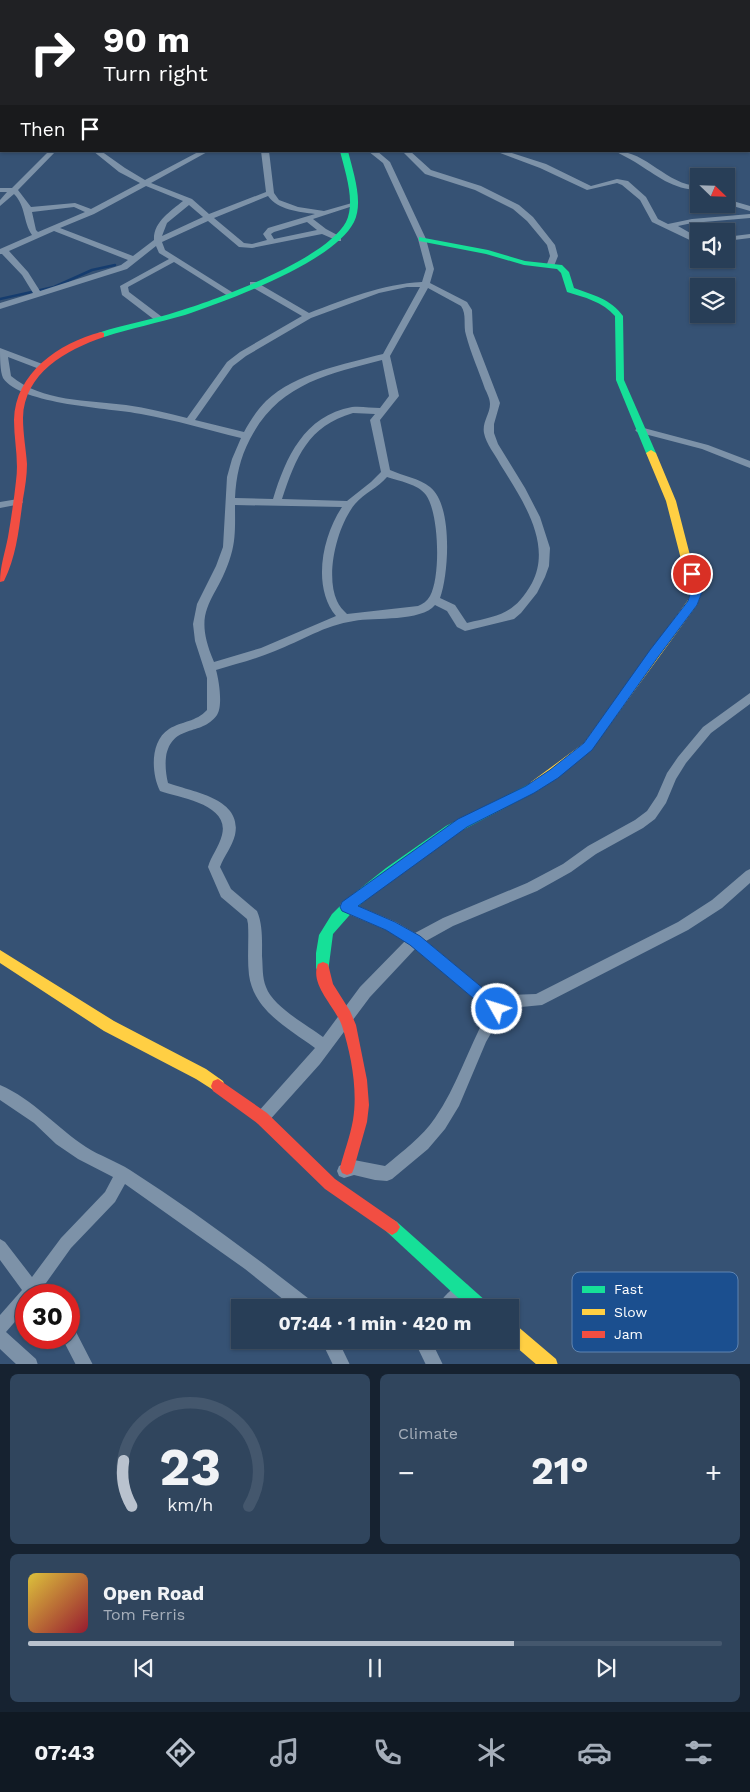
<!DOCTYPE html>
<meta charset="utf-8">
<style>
body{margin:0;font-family:"Work Sans",sans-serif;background:#30455d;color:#f1f3f6;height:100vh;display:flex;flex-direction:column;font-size:19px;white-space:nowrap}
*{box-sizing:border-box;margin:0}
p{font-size:16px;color:#a5aeba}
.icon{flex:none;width:28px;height:28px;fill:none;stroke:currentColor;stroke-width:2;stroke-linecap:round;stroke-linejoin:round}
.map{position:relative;height:1364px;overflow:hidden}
.sheet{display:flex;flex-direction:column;gap:10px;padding:10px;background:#162230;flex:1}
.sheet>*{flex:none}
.guide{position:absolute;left:0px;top:0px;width:750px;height:152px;box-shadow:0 1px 4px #0004,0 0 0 1px #44576d;background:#202124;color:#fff;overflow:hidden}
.needle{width:32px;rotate:113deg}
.buttons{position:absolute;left:690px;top:168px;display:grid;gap:10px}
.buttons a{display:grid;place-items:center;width:45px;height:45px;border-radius:0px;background:#283e57;box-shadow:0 1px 4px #0004,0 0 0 1px #44576d;font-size:25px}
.speed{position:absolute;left:15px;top:1284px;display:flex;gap:10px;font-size:25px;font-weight:700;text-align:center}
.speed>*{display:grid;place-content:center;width:65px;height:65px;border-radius:50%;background:#283e57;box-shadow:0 1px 4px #0004,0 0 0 1px #44576d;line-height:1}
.speed .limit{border:8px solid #d22;background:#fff;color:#111}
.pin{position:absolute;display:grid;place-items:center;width:42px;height:42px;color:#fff;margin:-21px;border:2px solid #fff;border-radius:50%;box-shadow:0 1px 5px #0007}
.me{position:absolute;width:55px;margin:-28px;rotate:309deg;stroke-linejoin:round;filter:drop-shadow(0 0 4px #0008)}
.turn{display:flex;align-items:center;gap:18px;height:105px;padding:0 20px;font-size:22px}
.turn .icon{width:65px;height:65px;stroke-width:2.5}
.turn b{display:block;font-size:35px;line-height:42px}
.then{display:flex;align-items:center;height:48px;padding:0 20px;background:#0003;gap:10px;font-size:19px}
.big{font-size:38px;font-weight:700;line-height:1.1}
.sheet .widget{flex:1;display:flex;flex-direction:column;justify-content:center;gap:8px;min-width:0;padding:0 18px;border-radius:8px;background:#30455d}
.sheet .dial{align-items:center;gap:0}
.dial svg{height:130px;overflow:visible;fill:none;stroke:#44576d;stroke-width:7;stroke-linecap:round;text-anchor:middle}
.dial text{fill:#f1f3f6;stroke:none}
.song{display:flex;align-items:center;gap:15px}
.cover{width:60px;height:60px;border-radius:8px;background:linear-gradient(135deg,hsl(50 70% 55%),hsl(350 70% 35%))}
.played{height:5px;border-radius:2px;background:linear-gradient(90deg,#b9c2ce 70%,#44576d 70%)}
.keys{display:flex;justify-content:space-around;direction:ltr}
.heat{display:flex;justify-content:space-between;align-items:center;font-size:28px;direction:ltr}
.sheet .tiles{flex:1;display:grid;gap:10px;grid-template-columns:1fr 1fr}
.widget:last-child{grid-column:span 2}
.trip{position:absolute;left:231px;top:1299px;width:288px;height:50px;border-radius:0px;background:#283e57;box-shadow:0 1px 4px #0004,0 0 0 1px #44576d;font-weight:700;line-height:50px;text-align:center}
.menu{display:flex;height:80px;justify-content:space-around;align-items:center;background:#101923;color:#a5aeba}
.menu .icon{width:35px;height:35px}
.menu .on{color:#b9c2ce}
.menu b{font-size:22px;color:#f1f3f6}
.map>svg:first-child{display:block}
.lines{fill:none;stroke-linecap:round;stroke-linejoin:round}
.stream{stroke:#153c6e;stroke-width:2.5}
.street{fill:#7d92a8;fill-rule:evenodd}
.fast{fill:#16e098;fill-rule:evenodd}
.slow{fill:#ffcf43;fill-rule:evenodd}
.jam{fill:#f24e42;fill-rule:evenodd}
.route{fill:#1a73e8;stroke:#114b97}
.key{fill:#1b4f8f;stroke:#5f84b1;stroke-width:1}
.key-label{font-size:14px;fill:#fff}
</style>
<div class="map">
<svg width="750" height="1365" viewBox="0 0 750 1365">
<rect width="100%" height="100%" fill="#365274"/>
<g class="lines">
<path class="stream" d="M0,299L54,287L92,270L115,265"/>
<g class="street">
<rect x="163" y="0" width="6" height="1"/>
<path d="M305,0H314L315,1H306Z"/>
<path d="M413,0H419L420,1H414Z"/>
<rect x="0" y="3" width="1" height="4"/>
<rect x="0" y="43" width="1" height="4"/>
<rect x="749" y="83" width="1" height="4"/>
<rect x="0" y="96" width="1" height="5"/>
<rect x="0" y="115" width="1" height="4"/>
<path d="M49,151H56L18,190L31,207L75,203L91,209L140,183L119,172L93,151H101L125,168L145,180L200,151H209L151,183L192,199L209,214L266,192L261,151H269L274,193L279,200L298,207L324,211L352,203L356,205L313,219L326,229L341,237V241H338L322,234L252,248L239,247L208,221L162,242L165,250L235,294L231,297L228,296L174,262L128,287L129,292L162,317V321H156L122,295L120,286L169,259L159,253L156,246L127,269L0,309V303L33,293L22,275L2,254H0V249L32,235C23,222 26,206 14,194L0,206V200L7,192H0V188H12ZM146,186L183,201C171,211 153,222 154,240L133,256L60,228L94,214ZM268,196C278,210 299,212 315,214L268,228L263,234L267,240L252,244L244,243L214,218ZM189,205L203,217L162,236L167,223ZM74,207L85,212L38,232L36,230L32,212ZM307,222L317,230L274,239L271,234L274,232ZM54,231L128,260L121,265L40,291L28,272L9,251Z"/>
<path d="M368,151H377L390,162L426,239L434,269L430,283L467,302L472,310L473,333L500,403L494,424V433L498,444L525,488L540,517L550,548L549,566L545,577L537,593L521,613L514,619L465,631L457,627L447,611L435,605C421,622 375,617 354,621C325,625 301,641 275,651C256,659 236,664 216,670C219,680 223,706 217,715C201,737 172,723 166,757C165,765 166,775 168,783C192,792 243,798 235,835C232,847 224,856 220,867L231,889L257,911C263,925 262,941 262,956C263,967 262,977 266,987C273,1007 306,1024 323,1037L360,987L405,941L386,930L341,911L340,907L341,903L346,901L351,903L396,922L415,933L443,918L527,883L563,864L588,846L635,820L647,811L657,796L667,773L678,757L703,727L750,693V704L711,733L686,763L676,779L666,803L655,819L643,828L596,854L571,872L537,891L453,926L426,941L498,1001L509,995L536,994L678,922L712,900L746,871L750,869V883L722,908L688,930L542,1005L511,1008L502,1014L486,1042L459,1106L445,1129L428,1149L392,1179L387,1181L375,1180L354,1175L344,1178L339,1176L337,1171L339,1166L354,1160L385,1166C403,1151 422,1137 435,1118C458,1085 469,1045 489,1011L415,949L370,997L320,1064L267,1123L262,1125L257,1123L255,1118L257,1113L315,1048C288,1028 254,1011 249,975C247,958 249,941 248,924L247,919L221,897L208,867C211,856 219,847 222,835C230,804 180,798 160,791C151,773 150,741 169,729C182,721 196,722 207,710V678L195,641L193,624L197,604L216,566L223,547L227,477L232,459L241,438C208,430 175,420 141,414C111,408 21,405 3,378C0,371 0,357 0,348L45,365V369L42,370L8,357L11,376C42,402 88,400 126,405C147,408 167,413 187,418L227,362L240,352L302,316L250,286V282H256L309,313C346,299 382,284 422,282L426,269L418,239L383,163ZM407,287H420L383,354C344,364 296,373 266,401C257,410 250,421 244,432L195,420L233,366L246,356L311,318L379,293ZM428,288L461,306C467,314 463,326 466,335C471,354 479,371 485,389C487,393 490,399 490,404C490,414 482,422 484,433C486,444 495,454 500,464C521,498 553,543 532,583C514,615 499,615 467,623L455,605L440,598C449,573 453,505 430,487C419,478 403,476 390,470L380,420L399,396L390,356ZM382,360L389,396L380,408C371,408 361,406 352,407C304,416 286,457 273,499L235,498C236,477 240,458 250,439C278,384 328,374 382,360ZM353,413L375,414L370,420L381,472L371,482L347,501L282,499C296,457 308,426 353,413ZM387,477C399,481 418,484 426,495C439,513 441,576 430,596C427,601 423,604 418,606L347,614C343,610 339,606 337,601C325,575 337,526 355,504C364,493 378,488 387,477ZM235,505L342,507C322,537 312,587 336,616L261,648L214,662C190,606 217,603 231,555C236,539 235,522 235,505Z"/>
<path d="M402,151H410L431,170L481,186L519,205L533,217L555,245L558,256L554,266L547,264L550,256L547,245L527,221L513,209L475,190L425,174Z"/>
<path d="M495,151H506L546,164L591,186L617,179L628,181L646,197L658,219L668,224L692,219L750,214V218L692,223L678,226L699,238V243H696L652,222L640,200L622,185L617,183L587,190L540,168Z"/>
<path d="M615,151C647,151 666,185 699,186V190C673,190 656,175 635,162C629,158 621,155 615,151Z"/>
<path d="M726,199L750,206V211L726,204Z"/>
<path d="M750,234V238L726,241V237Z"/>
<path d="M640,427L708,445L750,461V468L702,449L637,432L635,430Z"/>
<path d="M18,499L21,500L23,502L21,504L0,508V502Z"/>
<path d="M0,1085C33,1099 57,1128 86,1147C100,1156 116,1161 130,1170C194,1211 254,1256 313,1302L315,1308H294L245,1269L125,1184L115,1202L71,1248L41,1290L43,1295H26V1309L6,1332L36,1359L38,1365H17L0,1349V1315L22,1290L0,1260V1239L5,1242L32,1277L61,1238L105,1192L113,1177L78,1159L56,1144L34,1123L0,1100Z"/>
<path d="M462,1283L468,1285L470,1291L468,1297L457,1308H437C441,1298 453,1287 462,1283Z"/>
<path d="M69,1328L75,1330L93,1365H76L62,1338H69Z"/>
<path d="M321,1340H338L350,1365H333Z"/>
<path d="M414,1340H431L443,1365H426Z"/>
</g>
<g class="fast">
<path d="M340,151H348C353,172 364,202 354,222C334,262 227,301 185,315C158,323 131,328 104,337H98V333C125,324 152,320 179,311C219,299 326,259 346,222C356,202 345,172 340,151Z"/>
<path d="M419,237L488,250L525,261L562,265L569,272L574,288C593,295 611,299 623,316L624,380L656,453L654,455H648L646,453L616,380L615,316C603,302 584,297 567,292L561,273L557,269L524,265L486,254L419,241Z"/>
<path d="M535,781L539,782L541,786L539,790L455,834L395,876L355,909L333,934L328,972L323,974L318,972L316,968V953L319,935L332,914L346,900L386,868L446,826Z"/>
<path d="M392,1219L397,1222L487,1302L489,1308H469L387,1232L384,1227L387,1222Z"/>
</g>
<g class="slow">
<path d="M651,450L656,453L676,501L692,563L701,584L702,592L697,605L592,749L535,791L531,790L529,786L531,782L584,743L688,600L692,592L691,584L682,563L666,501L646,453Z"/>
<path d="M0,950L114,1021L206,1069L223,1081L225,1086L223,1091L218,1093L196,1079L104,1031L0,963Z"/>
<path d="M510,1323L516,1325L556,1359L558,1365H537L508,1340H510Z"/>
</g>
<g class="jam">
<path d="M101,332L104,333V337C66,350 24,373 23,418C23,434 26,449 27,464C27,476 25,487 23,499C19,527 17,555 4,581L0,582C0,566 5,553 8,537C11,519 14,500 16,481C19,460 14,441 14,420C15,373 59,343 101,332Z"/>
<path d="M323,962L328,964L333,984L350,1011L356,1025L367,1080L369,1105L367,1122L354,1168L352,1173L347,1175L342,1173L340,1168C344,1152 350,1137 353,1120C358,1090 351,1054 342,1026C336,1007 309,985 318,964Z"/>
<path d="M218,1079L267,1113L335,1179L397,1222L400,1227L397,1232L392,1235L387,1232L325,1189L257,1123L213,1091L211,1086L213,1081Z"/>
</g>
</g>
<path class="route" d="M692,570L696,571L702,584V592L697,605L658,657L592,750L558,778L534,793L467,827L358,906L395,922L420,936L502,1004L504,1009L502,1014L497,1016L492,1014L410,945L386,930L342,911L340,907L342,902L458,819L526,786L550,770L584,743L650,650L688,601C692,590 691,584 687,574Z"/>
<rect x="572" y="1272" width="166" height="80" rx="8" class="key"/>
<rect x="582" y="1286" width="23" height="7" fill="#16e098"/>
<rect x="582" y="1309" width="23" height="6" fill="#ffcf43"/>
<rect x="582" y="1331" width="23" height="7" fill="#f24e42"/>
<g class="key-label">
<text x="614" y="1294">Fast</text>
<text x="614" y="1317">Slow</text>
<text x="614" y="1339">Jam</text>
</g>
</svg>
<div class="buttons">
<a><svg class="needle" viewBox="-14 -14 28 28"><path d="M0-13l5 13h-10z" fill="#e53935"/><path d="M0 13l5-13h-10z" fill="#a5aeba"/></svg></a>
<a><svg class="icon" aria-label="sound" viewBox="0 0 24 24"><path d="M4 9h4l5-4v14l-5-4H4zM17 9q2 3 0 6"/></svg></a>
<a><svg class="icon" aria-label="layers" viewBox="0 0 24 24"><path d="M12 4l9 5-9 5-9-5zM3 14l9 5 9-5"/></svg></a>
</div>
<div class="speed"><div class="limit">30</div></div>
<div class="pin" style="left:692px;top:574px;background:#d93025"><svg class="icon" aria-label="arrive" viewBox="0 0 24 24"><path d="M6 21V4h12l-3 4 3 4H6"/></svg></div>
<svg class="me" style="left:497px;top:1009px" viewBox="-20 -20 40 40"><circle r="17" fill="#1a73e8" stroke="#fff" stroke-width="3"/><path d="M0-11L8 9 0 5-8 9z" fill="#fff"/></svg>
<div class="trip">07:44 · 1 min · 420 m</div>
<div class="guide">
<div class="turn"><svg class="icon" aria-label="right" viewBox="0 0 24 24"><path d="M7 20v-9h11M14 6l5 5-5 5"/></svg><div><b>90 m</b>Turn right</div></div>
<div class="then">Then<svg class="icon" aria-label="arrive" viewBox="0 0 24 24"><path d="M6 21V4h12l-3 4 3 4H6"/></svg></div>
</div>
</div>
<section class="sheet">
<div class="tiles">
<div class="widget dial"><svg viewBox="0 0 100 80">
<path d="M14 69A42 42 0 1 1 86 69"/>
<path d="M14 69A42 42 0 0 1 9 41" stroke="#b9c2ce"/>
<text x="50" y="56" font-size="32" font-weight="700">23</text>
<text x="50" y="72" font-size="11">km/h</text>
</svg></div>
<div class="widget"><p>Climate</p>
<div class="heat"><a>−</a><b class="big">21°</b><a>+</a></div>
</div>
<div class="widget">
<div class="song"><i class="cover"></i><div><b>Open Road</b><p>Tom Ferris</p></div></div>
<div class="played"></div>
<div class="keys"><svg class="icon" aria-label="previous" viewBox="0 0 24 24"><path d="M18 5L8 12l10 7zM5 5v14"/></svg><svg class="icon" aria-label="pause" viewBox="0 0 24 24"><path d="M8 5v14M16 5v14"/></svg><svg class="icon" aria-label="next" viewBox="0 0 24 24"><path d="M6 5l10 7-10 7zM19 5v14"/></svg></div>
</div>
</div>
</section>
<nav class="menu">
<b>07:43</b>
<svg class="icon on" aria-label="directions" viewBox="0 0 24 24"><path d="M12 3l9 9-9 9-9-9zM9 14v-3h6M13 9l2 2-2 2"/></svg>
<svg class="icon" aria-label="music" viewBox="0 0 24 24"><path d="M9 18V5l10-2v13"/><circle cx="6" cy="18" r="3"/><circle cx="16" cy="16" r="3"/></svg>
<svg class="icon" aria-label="phone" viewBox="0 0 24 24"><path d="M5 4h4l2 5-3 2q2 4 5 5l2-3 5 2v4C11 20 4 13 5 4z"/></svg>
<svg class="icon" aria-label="climate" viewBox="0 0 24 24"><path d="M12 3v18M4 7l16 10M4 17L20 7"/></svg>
<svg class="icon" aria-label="car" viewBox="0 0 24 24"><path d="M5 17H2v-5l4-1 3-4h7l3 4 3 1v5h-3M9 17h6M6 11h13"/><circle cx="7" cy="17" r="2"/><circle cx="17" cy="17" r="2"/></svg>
<svg class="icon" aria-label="filters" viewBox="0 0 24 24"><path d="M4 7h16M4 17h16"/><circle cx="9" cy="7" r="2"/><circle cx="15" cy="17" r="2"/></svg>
</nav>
